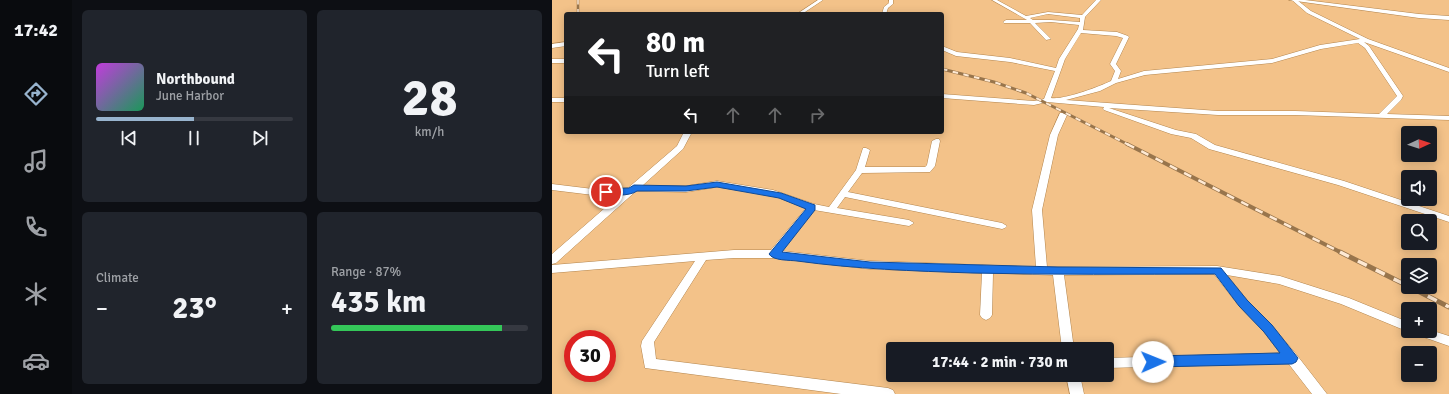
<!DOCTYPE html>
<meta charset="utf-8">
<style>
body{margin:0;font-family:Signika,sans-serif;background:#20242c;color:#f1f3f6;height:100vh;display:flex;flex-direction:column;font-size:15px;white-space:nowrap}
*{box-sizing:border-box;margin:0}
p{font-size:13px;color:#9ea1a6}
.icon{flex:none;width:22px;height:22px;fill:none;stroke:currentColor;stroke-width:2;stroke-linecap:round;stroke-linejoin:round}
.map{position:relative;flex:1;overflow:hidden}
.sheet{display:flex;flex-direction:column;gap:10px;padding:10px;background:#0d0f14;width:480px}
.sheet>*{flex:none}
.top-card{position:absolute;left:12px;top:12px;width:380px;height:122px;border-radius:4px;box-shadow:0 2px 10px #0003;background:#202124;color:#fff;overflow:hidden}
.needle{width:26px;rotate:87deg}
.tools{position:absolute;left:849px;top:126px;display:grid;gap:8px}
.tools a{display:grid;place-items:center;width:36px;height:36px;border-radius:4px;background:#171b24;box-shadow:0 2px 10px #0003;font-size:20px}
.speed{position:absolute;left:12px;top:330px;display:flex;gap:8px;font-size:20px;font-weight:700;text-align:center}
.speed>*{display:grid;place-content:center;width:52px;height:52px;border-radius:50%;background:#171b24;box-shadow:0 2px 10px #0003;line-height:1}
.speed .limit{border:6px solid #d22;background:#fff;color:#111}
.pin{position:absolute;display:grid;place-items:center;width:34px;height:34px;color:#fff;margin:-17px;border:2px solid #fff;border-radius:50%;box-shadow:0 1px 4px #0007}
.me{position:absolute;width:44px;margin:-22px;rotate:89deg;stroke-linejoin:round;filter:drop-shadow(0 0 3px #0008)}
.turn{display:flex;align-items:center;gap:14px;height:84px;padding:0 16px;font-size:18px}
.turn .icon{width:52px;height:52px;stroke-width:2.5}
.turn b{display:block;font-size:28px;line-height:34px}
.lanes{display:flex;align-items:center;height:38px;padding:0 16px;background:#0003;justify-content:center;gap:20px;direction:ltr}
.lanes .off{opacity:.35}
.big{font-size:30px;font-weight:700;line-height:1.1}
.sheet .card{flex:1;display:flex;flex-direction:column;justify-content:center;gap:6px;min-width:0;padding:0 14px;border-radius:6px;background:#20242c}
.sheet .dial{align-items:center;gap:0}
.dial b{font-size:52px;line-height:1}
.song{display:flex;align-items:center;gap:12px}
.cover{width:48px;height:48px;border-radius:6px;background:linear-gradient(135deg,hsl(290 70% 55%),hsl(150 70% 35%))}
.played{height:4px;border-radius:2px;background:linear-gradient(90deg,#98b4ce 50%,#363941 50%)}
.keys{display:flex;justify-content:space-around;direction:ltr}
.heat{display:flex;justify-content:space-between;align-items:center;font-size:22px;direction:ltr}
.charge{height:6px;border-radius:3px;background:linear-gradient(90deg,#34c759 87%,#363941 0)}
.sheet .tiles{flex:1;display:grid;gap:10px;grid-template-columns:repeat(2,1fr)}
.trip{position:absolute;left:334px;top:342px;width:228px;height:40px;border-radius:4px;background:#171b24;box-shadow:0 2px 10px #0003;font-weight:700;line-height:40px;text-align:center}
main{display:flex;flex:1;min-height:0}
.tabs{display:flex;flex-direction:column;width:72px;justify-content:space-around;align-items:center;background:#090b0e;color:#9ea1a6}
.tabs .icon{width:28px;height:28px}
.tabs .active{color:#98b4ce}
.tabs b{font-size:18px;color:#f1f3f6}
.map>svg:first-child{display:block}
.lines{fill:none;stroke-linecap:round;stroke-linejoin:round}
.minor-casing{stroke:#b3854d;stroke-width:1}
.tertiary-casing{stroke:#b3854d;stroke-width:1}
.minor{fill:#fff;fill-rule:evenodd}
.tertiary{fill:#fff;fill-rule:evenodd}
.rail-far3-casing{stroke:#98754c;stroke-width:2.5}
.rail-far2-casing{stroke:#98754c;stroke-width:3}
.rail-far1-casing{stroke:#98754c;stroke-width:4}
.rail-casing{stroke:#98754c;stroke-width:5}
.rail-far3{stroke:#fee9d3;stroke-width:1.5;stroke-dasharray:4.5;stroke-linecap:butt}
.rail-far2{stroke:#fee9d3;stroke-width:2;stroke-dasharray:5.5;stroke-linecap:butt}
.rail-far1{stroke:#fee9d3;stroke-width:2.5;stroke-dasharray:8;stroke-linecap:butt}
.rail{stroke:#fee9d3;stroke-width:3.5;stroke-dasharray:10;stroke-linecap:butt}
.route{fill:#1a73e8;stroke:#114b97}
</style>
<main>
<nav class="tabs">
<b>17:42</b>
<svg class="icon active" aria-label="directions" viewBox="0 0 24 24"><path d="M12 3l9 9-9 9-9-9zM9 14v-3h6M13 9l2 2-2 2"/></svg>
<svg class="icon" aria-label="music" viewBox="0 0 24 24"><path d="M9 18V5l10-2v13"/><circle cx="6" cy="18" r="3"/><circle cx="16" cy="16" r="3"/></svg>
<svg class="icon" aria-label="phone" viewBox="0 0 24 24"><path d="M5 4h4l2 5-3 2q2 4 5 5l2-3 5 2v4C11 20 4 13 5 4z"/></svg>
<svg class="icon" aria-label="climate" viewBox="0 0 24 24"><path d="M12 3v18M4 7l16 10M4 17L20 7"/></svg>
<svg class="icon" aria-label="car" viewBox="0 0 24 24"><path d="M5 17H2v-5l4-1 3-4h7l3 4 3 1v5h-3M9 17h6M6 11h13"/><circle cx="7" cy="17" r="2"/><circle cx="17" cy="17" r="2"/></svg>
</nav>
<section class="sheet">
<div class="tiles">
<div class="card">
<div class="song"><i class="cover"></i><div><b>Northbound</b><p>June Harbor</p></div></div>
<div class="played"></div>
<div class="keys"><svg class="icon" aria-label="previous" viewBox="0 0 24 24"><path d="M18 5L8 12l10 7zM5 5v14"/></svg><svg class="icon" aria-label="pause" viewBox="0 0 24 24"><path d="M8 5v14M16 5v14"/></svg><svg class="icon" aria-label="next" viewBox="0 0 24 24"><path d="M6 5l10 7-10 7zM19 5v14"/></svg></div>
</div>
<div class="card dial"><b>28</b><p>km/h</p></div>
<div class="card"><p>Climate</p>
<div class="heat"><a>−</a><b class="big">23°</b><a>+</a></div>
</div>
<div class="card"><p>Range · 87%</p><b class="big">435 km</b><div class="charge"></div></div>
</div>
</section>
<div class="map">
<svg width="897" height="394" viewBox="0 0 897 394">
<rect width="100%" height="100%" fill="#f3c289"/>
<g class="lines">
<defs>
<g id="minor">
<path d="M266,0H271L250,14H245Z"/>
<path d="M337,0H341V4L336,8L334,14H330L332,7L337,3Z"/>
<path d="M440,0H445L474,16L496,12L530,15L544,0H549L533,17L531,30L565,32L576,36L577,37L564,64L569,71L566,79L592,71L720,59L768,45L808,39L755,13L740,0H745L759,11L816,39L897,68V72L812,42L817,46L851,96L849,100L835,114L897,116V120L743,115H666L557,108L624,130L644,134L663,145L792,181L897,216V222L786,185L657,149L639,138L619,134L552,110L551,109L552,107L495,102L482,105L390,98V94L482,101L492,99L503,71L458,62L404,56L390,50V46L405,52L458,58L504,68L507,59L526,29L527,25L499,22L483,23L499,39L494,40L478,23H452L451,22L454,20H475ZM496,14L528,18V22L499,20H481L478,18ZM529,33L564,36L571,38L558,64L563,71L559,81C546,87 512,100 499,98L513,59ZM806,43L813,48L845,96L827,114L743,111H666L514,100L548,91L564,83L593,75L720,63L769,49Z"/>
<path d="M14,42V46L0,48V44Z"/>
<rect x="0" y="59" width="14" height="4"/>
<rect x="0" y="98" width="14" height="4"/>
<path d="M508,113H511L515,115L506,135L490,210L495,267L665,266L728,276L797,298L856,322V331H858L852,330L789,304L727,284L675,275L695,300L720,326L744,354L775,394H760L736,363L555,368V358L728,353L712,332L687,306L662,274L512,275L522,349H510L501,275L441,273L440,315L438,318L434,320L430,318L428,315L430,273L318,269L222,258H182L154,260L102,342L104,359L336,388L341,390L343,394H289L93,368L89,346L90,341L143,261L0,273V265L182,250H219L254,208L219,195L165,187L134,192L84,191L4,263L0,264V254L69,194L41,195L0,190V184L41,189L76,188L125,146L132,132H140L131,149L90,186H134L165,181L221,190L262,204L277,207L304,170L311,148H314L318,150L313,167H373L375,165L380,141L384,139H387L388,141L383,166L378,172L310,173L296,192L450,223L455,226L453,228L450,229L293,197L285,208L357,220L362,223L357,226L262,210L230,251L318,261L484,267L480,210L498,135Z"/>
<path d="M878,330L897,336V346L863,334L861,331H878Z"/>
<path d="M514,375H528L532,394H518Z"/>
</g>
<path id="tertiary" d="M737,0H753L867,14L897,16V20L867,18Z"/>
</defs>
<use href="#minor" class="minor-casing"/>
<use href="#tertiary" class="tertiary-casing"/>
<use href="#minor" class="minor"/>
<use href="#tertiary" class="tertiary"/>
<defs>
<path id="rail-far3" d="M26,0V14"/>
<path id="rail-far2" d="M390,69L442,82L474,93L577,145"/>
<path id="rail-far1" d="M575,144L790,253"/>
<g id="rail">
<path d="M788,252L856,286"/>
<path d="M858,287L897,307"/>
</g>
</defs>
<use href="#rail-far3" class="rail-far3-casing"/>
<use href="#rail-far2" class="rail-far2-casing"/>
<use href="#rail-far1" class="rail-far1-casing"/>
<use href="#rail" class="rail-casing"/>
<use href="#rail-far3" class="rail-far3"/>
<use href="#rail-far2" class="rail-far2"/>
<use href="#rail-far1" class="rail-far1"/>
<use href="#rail" class="rail"/>
</g>
<path class="route" d="M165,182L229,193L263,205V210L230,252L318,262L506,267L669,268L695,300L720,325L746,358L744,362L740,364L601,367L597,365L595,362L597,358L601,356L728,353L712,332L687,306L663,274C582,274 501,275 420,273C362,271 303,269 245,261C238,260 221,261 217,254L254,209L227,198L165,187L134,191H85C79,196 55,197 50,192L54,189L77,188L82,185L134,186Z"/>
</svg>
<div class="tools">
<a><svg class="needle" viewBox="-14 -14 28 28"><path d="M0-13l5 13h-10z" fill="#e53935"/><path d="M0 13l5-13h-10z" fill="#9ea1a6"/></svg></a>
<a><svg class="icon" aria-label="sound" viewBox="0 0 24 24"><path d="M4 9h4l5-4v14l-5-4H4zM17 9q2 3 0 6"/></svg></a>
<a><svg class="icon" aria-label="search" viewBox="0 0 24 24"><circle cx="10" cy="10" r="6"/><path d="M15 15l6 6"/></svg></a>
<a><svg class="icon" aria-label="layers" viewBox="0 0 24 24"><path d="M12 4l9 5-9 5-9-5zM3 14l9 5 9-5"/></svg></a>
<a>+</a>
<a>−</a>
</div>
<div class="speed"><div class="limit">30</div></div>
<div class="pin" style="left:54px;top:192px;background:#d93025"><svg class="icon" aria-label="arrive" viewBox="0 0 24 24"><path d="M6 21V4h12l-3 4 3 4H6"/></svg></div>
<svg class="me" style="left:601px;top:362px" viewBox="-20 -20 40 40"><circle r="19" fill="#fff"/><path d="M0-13L10 11 0 6-10 11z" fill="#1a73e8"/></svg>
<div class="trip">17:44 · 2 min · 730 m</div>
<div class="top-card">
<div class="turn"><svg class="icon" aria-label="left" viewBox="0 0 24 24"><path d="M17 20v-9H6M10 6l-5 5 5 5"/></svg><div><b>80 m</b>Turn left</div></div>
<div class="lanes"><svg class="icon" aria-label="left" viewBox="0 0 24 24"><path d="M17 20v-9H6M10 6l-5 5 5 5"/></svg><svg class="icon off" aria-label="ahead" viewBox="0 0 24 24"><path d="M12 20V5M6 11l6-6 6 6"/></svg><svg class="icon off" aria-label="ahead" viewBox="0 0 24 24"><path d="M12 20V5M6 11l6-6 6 6"/></svg><svg class="icon off" aria-label="right" viewBox="0 0 24 24"><path d="M7 20v-9h11M14 6l5 5-5 5"/></svg></div>
</div>
</div>
</main>
